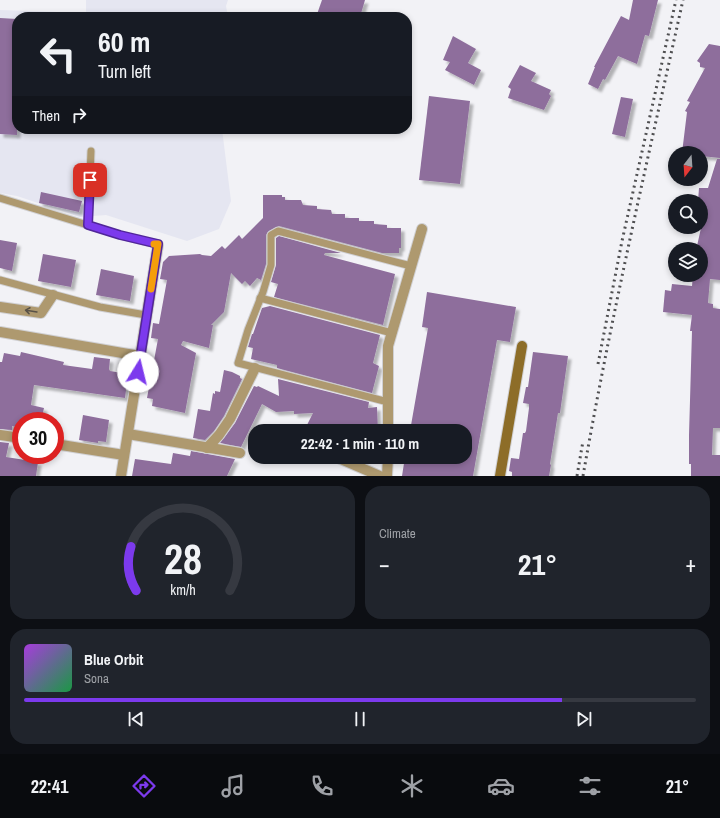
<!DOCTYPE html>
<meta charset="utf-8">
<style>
body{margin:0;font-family:"Archivo Narrow",sans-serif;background:#20242c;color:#f1f3f6;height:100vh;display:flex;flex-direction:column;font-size:15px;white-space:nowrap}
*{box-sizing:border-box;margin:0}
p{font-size:13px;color:#9ea1a6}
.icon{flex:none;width:22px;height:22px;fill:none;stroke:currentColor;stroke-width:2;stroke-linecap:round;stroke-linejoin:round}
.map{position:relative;height:476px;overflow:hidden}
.sheet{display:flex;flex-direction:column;gap:10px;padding:10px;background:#0d0f14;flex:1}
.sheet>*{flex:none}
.banner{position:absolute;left:12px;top:12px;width:400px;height:122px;border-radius:16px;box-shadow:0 2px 6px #0003;background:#171b24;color:#f1f3f6;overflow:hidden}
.needle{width:26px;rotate:197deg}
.tools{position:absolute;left:668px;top:146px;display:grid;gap:8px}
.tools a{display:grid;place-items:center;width:40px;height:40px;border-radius:50%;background:#171b24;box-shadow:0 2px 6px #0003;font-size:20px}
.speed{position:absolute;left:12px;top:412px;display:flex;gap:8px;font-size:20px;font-weight:700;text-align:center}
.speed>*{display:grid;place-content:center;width:52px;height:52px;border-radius:50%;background:#171b24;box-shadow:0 2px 6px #0003;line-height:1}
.speed .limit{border:6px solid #d22;background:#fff;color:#111}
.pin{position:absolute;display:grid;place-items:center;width:34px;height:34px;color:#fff;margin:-17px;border-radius:8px;box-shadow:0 2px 6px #0006}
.me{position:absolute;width:44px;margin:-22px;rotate:9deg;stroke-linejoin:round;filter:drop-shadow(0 0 3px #0008)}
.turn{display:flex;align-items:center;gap:14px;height:84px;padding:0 20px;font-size:18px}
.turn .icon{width:52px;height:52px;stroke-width:2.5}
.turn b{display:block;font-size:28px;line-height:34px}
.then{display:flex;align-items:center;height:38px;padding:0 20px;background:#0003;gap:8px;font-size:15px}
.big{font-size:30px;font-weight:700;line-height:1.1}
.sheet .tile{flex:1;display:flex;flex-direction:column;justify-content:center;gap:6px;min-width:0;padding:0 14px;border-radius:16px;background:#20242c}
.sheet .dial{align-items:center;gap:0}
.dial svg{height:104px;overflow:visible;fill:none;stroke:#363941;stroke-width:7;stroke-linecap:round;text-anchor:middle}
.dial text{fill:#f1f3f6;stroke:none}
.song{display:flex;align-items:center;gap:12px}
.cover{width:48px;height:48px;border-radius:6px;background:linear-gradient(135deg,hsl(280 70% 55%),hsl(140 70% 35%))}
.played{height:4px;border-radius:2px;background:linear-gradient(90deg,#7c3aed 80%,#363941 80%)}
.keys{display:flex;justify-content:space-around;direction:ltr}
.heat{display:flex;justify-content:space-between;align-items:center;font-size:22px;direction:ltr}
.sheet .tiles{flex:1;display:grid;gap:10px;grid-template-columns:1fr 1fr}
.tile:last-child{grid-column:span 2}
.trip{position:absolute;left:248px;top:424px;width:224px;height:40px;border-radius:16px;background:#171b24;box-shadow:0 2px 6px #0003;font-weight:700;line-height:40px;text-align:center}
.menu{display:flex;height:64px;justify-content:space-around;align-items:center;background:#090b0e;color:#9ea1a6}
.menu .icon{width:28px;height:28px}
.menu .current{color:#7c3aed}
.menu b{font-size:18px;color:#f1f3f6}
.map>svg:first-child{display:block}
.built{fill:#e5e6f1}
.building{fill:#8e6e9c;filter:url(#shadow)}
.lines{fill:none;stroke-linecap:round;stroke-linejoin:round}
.lane-casing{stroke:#d0d0d3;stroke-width:9}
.street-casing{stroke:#d0d0d3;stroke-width:12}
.secondary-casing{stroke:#d0d0d3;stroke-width:12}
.lane{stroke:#ae996f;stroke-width:7}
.street{stroke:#ae996f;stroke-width:10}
.secondary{stroke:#8d6d28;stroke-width:10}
.rail{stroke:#4f4f51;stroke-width:3;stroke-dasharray:2 4;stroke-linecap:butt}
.oneway{stroke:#595247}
.route-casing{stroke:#51269a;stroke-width:10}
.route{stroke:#7c3aed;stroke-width:7}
.slow{stroke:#f59e0b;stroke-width:7}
</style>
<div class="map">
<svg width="720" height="476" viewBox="0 0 720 476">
<defs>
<filter id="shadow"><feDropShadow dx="3.5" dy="3.5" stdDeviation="1" flood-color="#0004"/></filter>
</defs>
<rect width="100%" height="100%" fill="#f2f2f6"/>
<path class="built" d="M86,0H228L226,6L228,17H17V129H222L231,201L219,229L187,241L106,215L80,217L17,196L0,193V10L86,13Z"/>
<g class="building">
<path d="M322,0H365L360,17H316Z"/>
<path d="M633,0H658L649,36L645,35L637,64L618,56L605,80L603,79L598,89L588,84L595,67H594L621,16L629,20Z"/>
<path d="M0,18L17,19V135L0,134Z"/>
<path d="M453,36L476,49L468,63L481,70L474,85L445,70L450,62L443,60Z"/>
<path d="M709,44L720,46V158L701,156V153H682L687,112L685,111L690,102L687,101L705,68L700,67V63L697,61Z"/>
<path d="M520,65L536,73L531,81L551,90L549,94L551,96L544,110L508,98L511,89L508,87Z"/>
<path d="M429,96L470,101L460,184L419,180Z"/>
<path d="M621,97L633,99L625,137L612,134Z"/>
<path d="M717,159H720V280L710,279L708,303L713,304V308L720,309V428H713L712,455H720V476H691V464H689V435L692,331H690L692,315L663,312L665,290L671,291L672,284L692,286L693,275H701V247L697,246L701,228V201H698L699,188H708Z"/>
<path d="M41,192L82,201L79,212L39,203Z"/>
<path d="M263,195H282V197H285V200H301L303,205L317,206V209L331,210L332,214H345V218H359V221H374V224L387,225V228H401V248H399V253H382L279,226L269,231L266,235V264L261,280L257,278L250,286L245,281L242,284L231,273L224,312L211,325H213L209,348L183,341L181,345L196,353L185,413L152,406L153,399L147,398L158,339L151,338L153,323L159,324L167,280L160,279L163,262L169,256L200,254L202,255L211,256L222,246L225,249L239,235L242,239L263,218Z"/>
<path d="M279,236L341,253H325L324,255L395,274L383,325L274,297L278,284L271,282L276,265V238Z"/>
<path d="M0,240L17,243L12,271L0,268Z"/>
<path d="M43,254L76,260L71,287L38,281Z"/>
<path d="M101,269L134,276L130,301L96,295Z"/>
<path d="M427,292L516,307L510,342L497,340L473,476H402L405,457H465V431H410L428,328L422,327Z"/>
<path d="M270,306L380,335L373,363L379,366L372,393L277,368V365L251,359L253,348L248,347L252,334H253L262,308Z"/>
<path d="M21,352L64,362L63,365L92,369L94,357L110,359L109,369L110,371L128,374L125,398L34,385L31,405L44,408L41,421H21V428L12,426V430L0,429V362H2L4,353L20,356Z"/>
<path d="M533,352L568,356L560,413H558L550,464L551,465L549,476H512V472L509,471L511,458L519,459L523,433H525L526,431L529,408V404L523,403L526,387H528Z"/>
<path d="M224,370L232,372L240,376V378L242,379L224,416L214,431L205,440L193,438L198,409L210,411L213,393L215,394V391L220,392Z"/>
<path d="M278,379L369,402L368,408L377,407L378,431H304L313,413L294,414V411L276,412L262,404L241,447L220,443L235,423L254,386L257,387L258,386L279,396Z"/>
<path d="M83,415L109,420L106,442L98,441V443L79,440Z"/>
<path d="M0,442L9,443L6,457L38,462L36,476H0Z"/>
<path d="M191,451L235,459L227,476H132L135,459L171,464L173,453L190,456Z"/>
</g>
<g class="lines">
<defs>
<g id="lane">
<path d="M0,198L120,235L158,245"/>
<path d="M88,225L91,151"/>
<path d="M0,280L100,307L146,315"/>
<path d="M260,298L392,333"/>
<path d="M388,402L238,363L248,330L263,292L271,265V235L278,231L411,266"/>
</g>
<g id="street">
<path d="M0,307L41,313L53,295"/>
<path d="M0,332L140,356"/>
<path d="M388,431V346L422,229"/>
<path d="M128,434L240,453"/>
<path d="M0,435L21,438"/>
<path d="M55,444L124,455"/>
<path d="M207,448L219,435L230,419L255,368"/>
<path d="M336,457L380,476"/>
<path d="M121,476L158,245"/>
<path d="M387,476L388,457"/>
</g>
<path id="secondary" d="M500,476L522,346"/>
</defs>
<use href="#lane" class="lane-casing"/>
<use href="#street" class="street-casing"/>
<use href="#secondary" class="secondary-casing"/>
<use href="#lane" class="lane"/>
<use href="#street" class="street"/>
<use href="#secondary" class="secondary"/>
<g class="rail">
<path d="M598,364L622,241L676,0"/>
<path d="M577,476L583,441"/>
<path d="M583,476C611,316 648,158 683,0"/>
</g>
</g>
<defs><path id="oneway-shaft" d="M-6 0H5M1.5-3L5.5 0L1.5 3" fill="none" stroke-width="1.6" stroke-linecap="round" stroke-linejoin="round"/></defs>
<use class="oneway" href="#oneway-shaft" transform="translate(31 311) rotate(-171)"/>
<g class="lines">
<defs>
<path id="route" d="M90,180L88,225L120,235L158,244L138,372"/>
</defs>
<use href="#route" class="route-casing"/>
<use href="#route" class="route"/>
<path class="slow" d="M151,289L158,244H154"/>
</g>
</svg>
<div class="tools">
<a><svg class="needle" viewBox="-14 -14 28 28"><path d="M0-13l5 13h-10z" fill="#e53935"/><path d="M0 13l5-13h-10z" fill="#9ea1a6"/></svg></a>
<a><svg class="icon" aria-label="search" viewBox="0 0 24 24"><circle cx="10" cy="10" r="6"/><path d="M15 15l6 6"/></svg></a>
<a><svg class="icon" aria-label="layers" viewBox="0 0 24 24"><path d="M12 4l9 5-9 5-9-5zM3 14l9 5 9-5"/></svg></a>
</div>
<div class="speed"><div class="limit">30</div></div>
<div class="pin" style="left:90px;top:180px;background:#d93025"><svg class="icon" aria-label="arrive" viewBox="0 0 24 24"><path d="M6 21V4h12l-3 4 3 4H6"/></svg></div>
<svg class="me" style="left:138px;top:372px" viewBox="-20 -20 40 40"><circle r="19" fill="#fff"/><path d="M0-13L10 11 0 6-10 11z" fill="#7c3aed"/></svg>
<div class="trip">22:42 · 1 min · 110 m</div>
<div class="banner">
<div class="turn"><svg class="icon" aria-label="left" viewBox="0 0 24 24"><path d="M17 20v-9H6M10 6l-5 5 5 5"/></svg><div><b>60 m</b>Turn left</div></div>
<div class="then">Then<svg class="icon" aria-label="right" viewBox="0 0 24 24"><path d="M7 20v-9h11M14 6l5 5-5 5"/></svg></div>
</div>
</div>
<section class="sheet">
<div class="tiles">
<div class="tile dial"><svg viewBox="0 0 100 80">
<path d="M14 69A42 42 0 1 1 86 69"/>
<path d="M14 69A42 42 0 0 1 10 35" stroke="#7c3aed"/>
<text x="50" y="56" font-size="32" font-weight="700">28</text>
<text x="50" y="72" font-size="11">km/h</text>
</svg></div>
<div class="tile"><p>Climate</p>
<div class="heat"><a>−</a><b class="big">21°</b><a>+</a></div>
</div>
<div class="tile">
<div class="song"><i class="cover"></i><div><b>Blue Orbit</b><p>Sona</p></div></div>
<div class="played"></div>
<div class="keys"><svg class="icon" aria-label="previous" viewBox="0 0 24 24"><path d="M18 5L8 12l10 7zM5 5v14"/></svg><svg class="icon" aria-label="pause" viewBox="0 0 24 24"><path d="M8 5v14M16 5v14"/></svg><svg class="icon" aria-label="next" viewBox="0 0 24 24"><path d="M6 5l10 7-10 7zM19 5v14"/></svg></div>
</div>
</div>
</section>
<nav class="menu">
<b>22:41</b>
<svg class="icon current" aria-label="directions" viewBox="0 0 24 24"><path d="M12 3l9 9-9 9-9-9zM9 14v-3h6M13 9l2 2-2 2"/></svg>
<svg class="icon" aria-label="music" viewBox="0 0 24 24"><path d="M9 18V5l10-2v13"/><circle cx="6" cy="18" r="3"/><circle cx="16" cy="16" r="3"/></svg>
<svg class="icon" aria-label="phone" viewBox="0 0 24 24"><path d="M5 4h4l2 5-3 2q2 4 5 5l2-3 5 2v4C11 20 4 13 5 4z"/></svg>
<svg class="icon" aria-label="climate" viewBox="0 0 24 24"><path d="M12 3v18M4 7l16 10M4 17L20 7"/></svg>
<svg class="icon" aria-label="car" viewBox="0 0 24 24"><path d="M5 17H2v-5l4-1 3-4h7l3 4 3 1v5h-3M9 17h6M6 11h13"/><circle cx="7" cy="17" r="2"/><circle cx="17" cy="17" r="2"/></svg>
<svg class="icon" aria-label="filters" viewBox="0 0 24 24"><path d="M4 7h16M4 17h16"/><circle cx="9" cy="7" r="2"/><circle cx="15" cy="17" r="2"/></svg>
<b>21°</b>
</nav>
